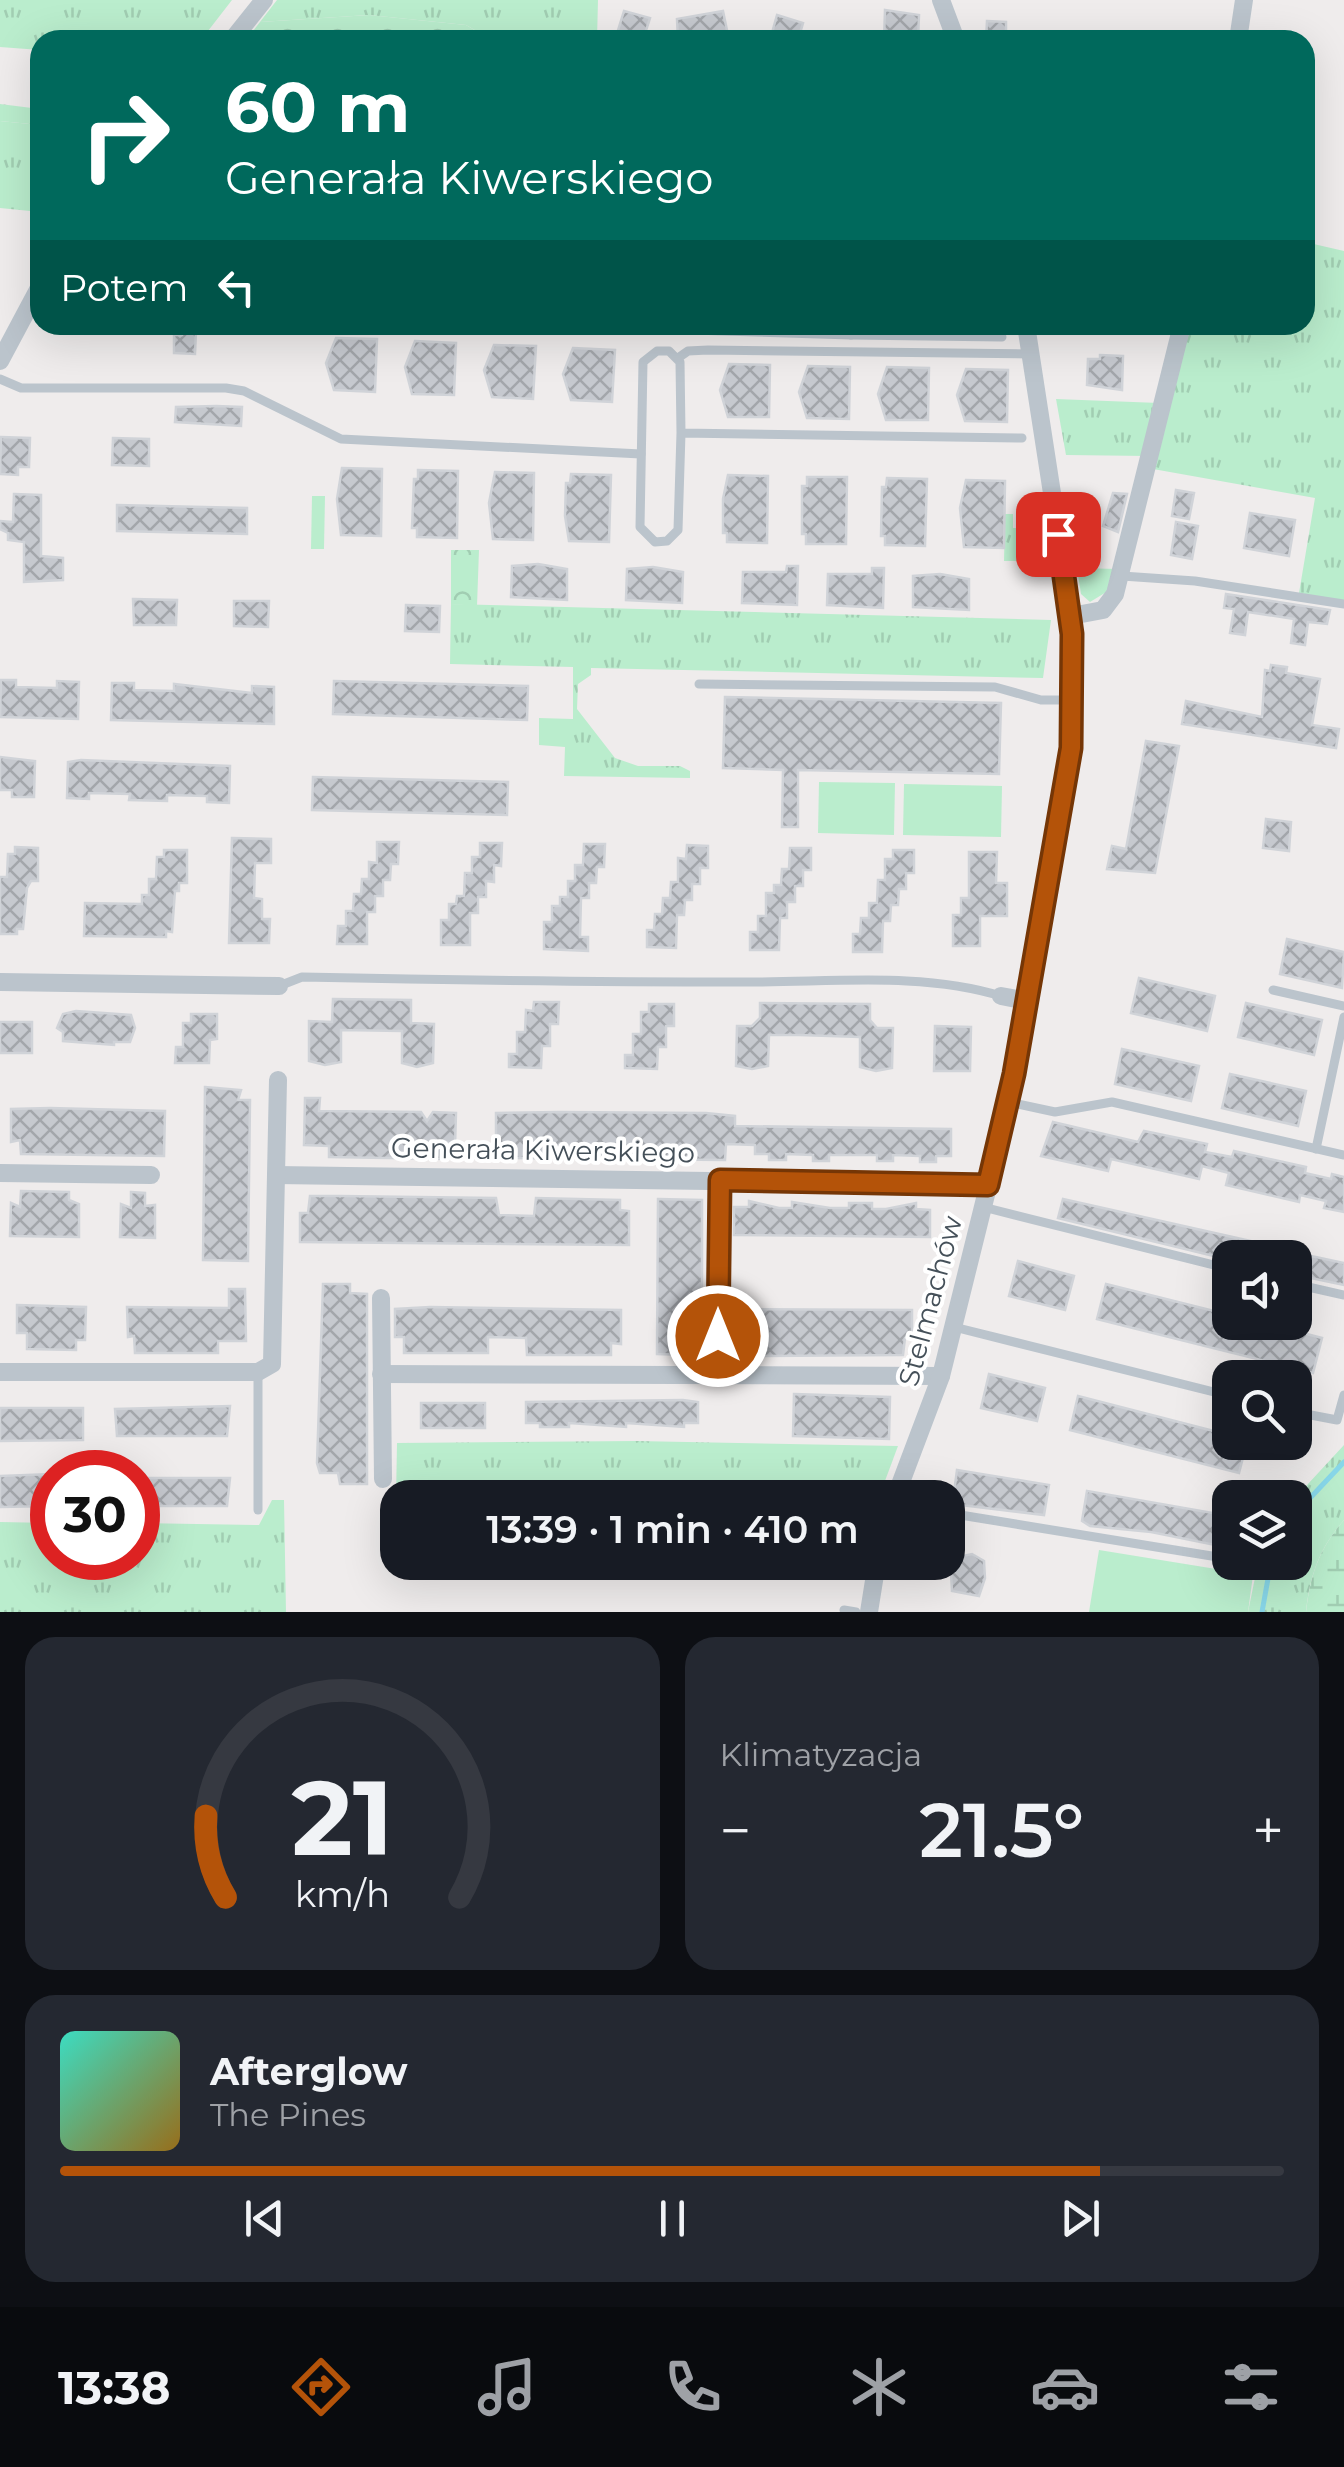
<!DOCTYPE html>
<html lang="pl">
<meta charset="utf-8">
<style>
body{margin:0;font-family:Montserrat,sans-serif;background:#242831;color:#f1f3f6;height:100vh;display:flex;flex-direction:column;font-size:38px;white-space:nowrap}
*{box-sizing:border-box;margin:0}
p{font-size:32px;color:#9ea1a6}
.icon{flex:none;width:55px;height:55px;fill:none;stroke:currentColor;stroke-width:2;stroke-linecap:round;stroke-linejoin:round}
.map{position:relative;height:1612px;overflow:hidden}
.drawer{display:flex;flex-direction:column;gap:25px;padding:25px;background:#0d0f14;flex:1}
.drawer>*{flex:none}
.banner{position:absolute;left:30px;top:30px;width:1285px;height:305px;border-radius:30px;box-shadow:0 10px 40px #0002;background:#00695c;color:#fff;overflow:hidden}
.controls{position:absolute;left:1212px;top:1240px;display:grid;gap:20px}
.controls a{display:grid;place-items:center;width:100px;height:100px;border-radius:20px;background:#171b24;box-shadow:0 10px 40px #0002;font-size:50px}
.speed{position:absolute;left:30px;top:1450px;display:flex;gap:20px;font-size:50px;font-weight:700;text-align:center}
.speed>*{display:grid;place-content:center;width:130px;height:130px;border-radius:50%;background:#171b24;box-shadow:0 10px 40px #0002;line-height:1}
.speed .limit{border:15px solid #d22;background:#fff;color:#111}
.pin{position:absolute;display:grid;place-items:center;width:85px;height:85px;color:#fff;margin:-42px;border-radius:20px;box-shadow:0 5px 15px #0006}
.me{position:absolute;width:110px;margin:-55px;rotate:0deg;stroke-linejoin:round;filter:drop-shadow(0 0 8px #0008)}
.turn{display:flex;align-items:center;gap:35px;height:210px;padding:0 30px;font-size:45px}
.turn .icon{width:130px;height:130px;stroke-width:2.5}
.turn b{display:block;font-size:70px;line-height:85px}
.then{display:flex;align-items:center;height:95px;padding:0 30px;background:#0003;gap:20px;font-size:38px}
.big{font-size:75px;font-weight:600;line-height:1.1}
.drawer .widget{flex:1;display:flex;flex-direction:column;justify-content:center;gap:15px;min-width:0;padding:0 35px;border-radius:30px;background:#242831}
.drawer .dial{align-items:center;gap:0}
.dial svg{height:260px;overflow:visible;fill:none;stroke:#363941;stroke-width:7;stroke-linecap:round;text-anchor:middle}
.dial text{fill:#f1f3f6;stroke:none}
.song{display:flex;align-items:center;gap:30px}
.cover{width:120px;height:120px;border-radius:15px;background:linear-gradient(135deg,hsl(170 70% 55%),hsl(40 70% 35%))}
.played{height:10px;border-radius:5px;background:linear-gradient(90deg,#b45309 85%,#363941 85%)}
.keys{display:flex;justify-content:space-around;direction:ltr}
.heat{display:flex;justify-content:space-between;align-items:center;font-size:55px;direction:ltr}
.drawer .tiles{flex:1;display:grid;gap:25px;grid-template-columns:1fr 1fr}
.widget:last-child{grid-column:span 2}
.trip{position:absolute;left:380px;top:1480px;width:585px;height:100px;border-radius:30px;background:#171b24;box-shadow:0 10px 40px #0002;font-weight:600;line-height:100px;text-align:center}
.tab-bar{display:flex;height:160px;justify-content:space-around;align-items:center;background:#090b0e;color:#9ea1a6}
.tab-bar .icon{width:70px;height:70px}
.tab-bar .selected{color:#b45309}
.tab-bar b{font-size:45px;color:#f1f3f6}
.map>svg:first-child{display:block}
.grass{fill:url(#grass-tufts)}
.forest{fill:url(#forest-crowns)}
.wetland{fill:url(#wetland-marsh)}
.garden{fill:#baedcd}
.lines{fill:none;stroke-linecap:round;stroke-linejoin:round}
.stream{stroke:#88d7e9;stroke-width:5}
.building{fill:url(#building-cross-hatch);stroke:#d0d3d8;stroke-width:2.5}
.lane{stroke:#bbc4cc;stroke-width:9}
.street{stroke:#bbc4cc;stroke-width:18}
.route-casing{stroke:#753606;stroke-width:25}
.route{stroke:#b45309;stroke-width:18}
.labels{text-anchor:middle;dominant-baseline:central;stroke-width:8;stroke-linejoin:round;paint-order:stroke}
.street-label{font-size:28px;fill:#455059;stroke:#fff}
</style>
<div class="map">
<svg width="1344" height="1612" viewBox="0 0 1344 1612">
<defs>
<pattern id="grass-tufts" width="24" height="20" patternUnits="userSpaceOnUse" patternTransform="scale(2.5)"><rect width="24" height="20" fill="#baedcd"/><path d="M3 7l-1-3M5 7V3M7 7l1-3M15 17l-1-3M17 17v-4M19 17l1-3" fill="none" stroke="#a1cdb2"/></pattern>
<pattern id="forest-crowns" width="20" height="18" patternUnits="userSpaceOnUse" patternTransform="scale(2.5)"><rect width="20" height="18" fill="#baedcd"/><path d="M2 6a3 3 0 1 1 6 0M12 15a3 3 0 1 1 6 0" fill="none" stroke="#a1cdb2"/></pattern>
<pattern id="wetland-marsh" width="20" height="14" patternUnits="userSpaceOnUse" patternTransform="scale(2.5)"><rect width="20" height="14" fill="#baedcd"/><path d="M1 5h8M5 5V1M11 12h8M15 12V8" fill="none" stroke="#a1cdb2"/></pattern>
<pattern id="building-cross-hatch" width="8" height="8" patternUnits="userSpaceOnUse" patternTransform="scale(2.5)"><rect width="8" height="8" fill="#c6c9cf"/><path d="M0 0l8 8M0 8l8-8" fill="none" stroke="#a3a6ab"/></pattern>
</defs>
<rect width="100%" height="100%" fill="#efecec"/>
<g class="grass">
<path d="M0,0H232L201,40H40V50L0,47Z"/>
<path d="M277,0H598L597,40H492L466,25L369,15L260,22Z"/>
<path d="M0,121L40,125V212L0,208Z"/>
<path d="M1305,242L1344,251V601L1299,593L1315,498L1153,469L1187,325H1305Z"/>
<path d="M1056,399L1159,403L1148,456L1066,455Z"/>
<path d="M1005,514H1013V528H1030V559L1046,561H1004Z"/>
<path d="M1077,568L1119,569L1108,591L1090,602L1081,594Z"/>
<path d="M451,604L1051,620L1043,678L591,668V675L578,684L577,709L615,758L638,766H680L690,771V778L564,776L565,747L539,745V718L573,719V667L450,664Z"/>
<path d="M636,1441L898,1446L879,1497L396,1499L397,1443Z"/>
<path d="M1344,1445V1520C1319,1549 1310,1575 1306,1612H1248L1258,1563L1295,1562V1498Z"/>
<path d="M272,1500H284L286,1612H0V1522L52,1523V1558H138V1523L259,1525Z"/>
</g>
<g class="forest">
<path d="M369,15L466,25L492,40H246L260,22Z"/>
<path d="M0,104L40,109V125L0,121Z"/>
<path d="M451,550H479L477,606L451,604Z"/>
</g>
<path class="wetland" d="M1344,1520V1612H1306C1310,1575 1319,1549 1344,1520Z"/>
<g class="garden">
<path d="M312,496H325L324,549H311Z"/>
<path d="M819,782L895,783L894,835L818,833Z"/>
<path d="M904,784L1002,786L1001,837L903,835Z"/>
<path d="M1099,1550L1253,1575L1248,1612H1089Z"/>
</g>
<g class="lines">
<g class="stream">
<path d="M1295,1514L1344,1462"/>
<path d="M1262,1612L1271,1562"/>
</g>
</g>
<g class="building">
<path d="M885,10L919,15L918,40H884Z"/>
<path d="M624,11L650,18L643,40H615Z"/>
<path d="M723,11L729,40H678L677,19Z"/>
<path d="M777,15L803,23L798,40H770Z"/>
<path d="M987,21L1006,22V40H986Z"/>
<path d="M182,330L196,331L195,354L174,353V335H182Z"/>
<path d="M336,338L377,339L375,392L334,390L326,363Z"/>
<path d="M415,341L456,343L454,395L412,394L405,367Z"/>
<path d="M494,345L536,346L533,399L492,397L484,370Z"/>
<path d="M573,348L615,350L612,402L571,400L563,374Z"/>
<path d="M1100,355L1123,356L1122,390L1087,385L1088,359H1100Z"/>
<path d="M729,364L770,365L769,417H728L720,390Z"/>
<path d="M808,366L850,367L849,419L807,418L799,392Z"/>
<path d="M887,367L929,368L928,420H886L878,394Z"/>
<path d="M966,369L1008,370L1007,422L965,421L957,395Z"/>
<path d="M216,406L242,407L241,426L175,422L176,407Z"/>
<path d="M1,437L30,438L29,467H18V475L0,474Z"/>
<path d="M113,438L149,439V466L112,465Z"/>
<path d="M342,468L382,469L381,536L341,535L337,499Z"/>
<path d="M418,470L458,471L457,538L417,537V528H412L414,479H418Z"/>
<path d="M495,472L534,473L533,540L493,539L489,503Z"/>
<path d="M571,474L611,475L609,542L569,541L565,516L566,483H570Z"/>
<path d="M728,475L768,476L767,543L727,542V533H723V499Z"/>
<path d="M807,477H847L846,544H806V534H802V486H807Z"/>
<path d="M887,478L927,479L925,546L885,545V536H881L882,487H886Z"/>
<path d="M966,480L1005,481L1004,548L964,547L960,508Z"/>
<path d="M1176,490L1194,493L1189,519L1172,516Z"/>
<path d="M1113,493L1127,494L1118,532L1103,526Z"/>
<path d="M14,494L41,495V556L63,558V580L24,582V542L8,540V533L0,529V521L13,522Z"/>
<path d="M117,505L247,508V534L117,531Z"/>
<path d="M1250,513L1295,520L1289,556L1244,548Z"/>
<path d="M1176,522L1198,526L1192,559L1171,555Z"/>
<path d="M538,564L567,569V600L511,597L512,566Z"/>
<path d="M787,566H798L797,605L742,603L743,572H786Z"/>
<path d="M653,567L683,572L682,603L626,600L627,569Z"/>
<path d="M872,568H884L883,608L827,605L828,574H872Z"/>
<path d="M940,574L969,579V610L913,607V576Z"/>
<path d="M1226,594L1330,610L1327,624L1308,622L1305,645L1291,643L1294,619L1248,612L1245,635L1230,633L1234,609L1224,608Z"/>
<path d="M133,599L177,600L176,625H134Z"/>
<path d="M234,601H269L268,627L234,626Z"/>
<path d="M406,605L440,606L439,632L405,631Z"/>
<path d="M1271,665L1287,667L1286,673L1320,679L1312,725L1339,729L1336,748L1182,724L1186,701L1262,717L1265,670L1270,671Z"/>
<path d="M1,680H16V687L57,688V681L79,682L78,719L0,717Z"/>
<path d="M334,681L528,686L527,720L333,714Z"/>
<path d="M112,683H134V690L174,691V684L252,693V686L274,687V724L111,720Z"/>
<path d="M725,697L1001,703L999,774L798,770V827H782L783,770L723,768Z"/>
<path d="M1146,741L1179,746L1155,873L1107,869L1112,846L1126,849Z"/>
<path d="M0,757L35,761L34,797H12V790H0Z"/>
<path d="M81,760L230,766L229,803L207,802V796L167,795V801L129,800L130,794L89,793V799L67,798L68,762Z"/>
<path d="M313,777L508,782L507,815L312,810Z"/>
<path d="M1266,819L1291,822L1289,851L1263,848Z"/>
<path d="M232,838L271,839V863H255L254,898L262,899V919H270L269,943H229Z"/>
<path d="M377,842H399L398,864H391L390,880H383V896H375V912H367V944H337L338,926H346V911H353L354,894H361L362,879H369V862L377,863Z"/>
<path d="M480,843H502L501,866L494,865V882L486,881V897H478V913H470V945H441V920H449V904H456L457,896H464L465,873H472V857H480Z"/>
<path d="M584,844H605L604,867H597L596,883H589V898H581L580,937H588V951L544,949V922H552V906H560V897H568V881H575V865H583Z"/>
<path d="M687,845L708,846V868H700V884H692V900H685L684,915H677L676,948L647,947V930H654L655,914H662L663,898H670L671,882H678V858L686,859Z"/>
<path d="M15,847L38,848V881H31L27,888L23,929H17V934H0V877H7L8,854H15Z"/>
<path d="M790,848H811V870H803V886H795V902H787V918H780L779,950H750V932H758V916H766V893H774V885H781L782,869H789Z"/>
<path d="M164,850H187V883H179V891H175L172,932L166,931V937L84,936L85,903L142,904V895H149V879H156L157,857H164Z"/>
<path d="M893,850H914V873H906V889H899L898,905H891L890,921H883L882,952H853V934H860L861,918H869V903H877L878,880H885V859H893Z"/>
<path d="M969,852H997L996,883H1007V916H980V946H953V915H961V898H969Z"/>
<path d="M1287,939L1344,952L1342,988L1280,974Z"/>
<path d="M1139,978L1215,996L1207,1031L1131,1013Z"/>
<path d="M333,999L411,1000V1023L434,1024L433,1063L417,1067L402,1063V1031L341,1030V1062L325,1065L309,1061V1021L332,1022Z"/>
<path d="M534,1002H559L558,1024H550V1046H542L541,1068L509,1067V1054H517V1032H525L526,1010L533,1011Z"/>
<path d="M760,1003L870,1004V1020L877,1028H893L892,1068L876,1071L860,1067V1037L799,1035H769L768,1066L752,1069L736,1066L737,1026H752L760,1018Z"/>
<path d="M1246,1003L1322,1020L1314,1055L1238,1037Z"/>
<path d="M649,1004H674V1026H666V1047H658L657,1069L625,1068V1055H633V1034H641V1012H649Z"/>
<path d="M76,1011L131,1015L135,1028L130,1042H114V1045L63,1041V1032L57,1028L63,1014Z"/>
<path d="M191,1014H217V1039L210,1040L209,1063H175L176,1047H183V1023H191Z"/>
<rect x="0" y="1022" width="32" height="31"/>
<path d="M935,1026L971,1027L970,1071H934Z"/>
<path d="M1122,1049L1199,1066L1191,1101L1115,1084Z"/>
<path d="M1230,1074L1306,1091L1298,1126L1222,1108Z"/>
<path d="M205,1087L241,1090L238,1100H250L248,1261L203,1260Z"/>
<path d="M305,1098H320L319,1111L421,1112L427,1121L433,1112L456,1113L455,1146L446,1142V1159L329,1157V1146L304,1145Z"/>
<path d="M50,1108L165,1111L164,1156L21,1154L20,1140L11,1142V1109Z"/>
<path d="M559,1112L706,1113L735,1116V1126L951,1129V1156H936V1162H920V1156L893,1155V1161H877V1155H829V1161H813V1155L786,1154V1160H769V1154H755V1145L726,1144L725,1160L505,1158V1150L496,1146V1113Z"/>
<path d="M1053,1122L1138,1142L1144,1131L1207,1144L1205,1152L1232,1157L1234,1151L1306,1167L1305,1173L1331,1179L1332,1174L1344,1177V1212L1324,1208L1326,1201L1300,1195L1299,1202L1226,1185L1229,1173L1202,1166L1199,1179L1111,1159L1108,1171L1041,1156Z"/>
<path d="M21,1191L69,1192V1200L79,1204V1237L10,1236L11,1203L20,1207Z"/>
<path d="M131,1192L145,1193V1206L155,1205V1238L120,1237L121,1204L131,1208Z"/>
<path d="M340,1196L496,1198L499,1215L534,1216L536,1198L620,1200V1210L629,1211V1245L300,1242V1213H308L310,1196Z"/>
<path d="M658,1199L702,1200V1346H686L685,1355L657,1354Z"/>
<path d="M1063,1199L1295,1251V1258L1230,1260L1058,1218Z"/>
<path d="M749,1201L779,1208H792V1202L830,1208H849V1203H872V1209H886L916,1203V1209L930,1210V1237L734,1235V1207H749Z"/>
<path d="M1311,1256L1344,1263V1285L1306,1277Z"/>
<path d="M1018,1261L1074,1276L1065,1310L1009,1296Z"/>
<path d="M323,1284H350V1293L367,1294V1484H340L338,1473H320L317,1463Z"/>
<path d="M1106,1284L1230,1315V1322H1260L1322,1338L1313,1373L1097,1319Z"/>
<path d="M229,1289H245L246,1341H218V1353H135L134,1336L128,1337L127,1307L229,1308Z"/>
<path d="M17,1305L86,1307L85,1340H76V1350L27,1349V1333H17Z"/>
<path d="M430,1307L621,1310V1344L611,1343V1355H527L526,1338L488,1337V1353H404V1337H395V1309Z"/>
<path d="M740,1309L912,1310V1338H905L903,1355L750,1356L749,1338H741Z"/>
<path d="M989,1374L1045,1388L1037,1421L981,1408Z"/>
<path d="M794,1394L890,1397L889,1439L793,1436Z"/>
<path d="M1078,1396L1229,1435L1227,1442H1247L1239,1473L1070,1430Z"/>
<path d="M683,1400L698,1402V1423H684V1427L626,1423V1427L569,1423V1427H540V1423H526V1402Z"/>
<rect x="421" y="1403" width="64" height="25"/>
<path d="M230,1406L227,1436H117L115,1409Z"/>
<path d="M0,1408H83V1440L0,1441Z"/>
<path d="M957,1470L1049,1485L1044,1515L961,1505L953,1500Z"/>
<path d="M52,1474V1506L0,1507V1476Z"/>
<path d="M138,1478H230L227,1506H139Z"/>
<path d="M1087,1491L1230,1516V1548L1151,1532L1090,1526L1082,1521Z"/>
<path d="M972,1554L984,1561L985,1578L979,1596L952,1591L951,1573L958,1557Z"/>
</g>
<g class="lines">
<g class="lane">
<path d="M533,325L851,335L852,325"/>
<path d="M851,335L1002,337"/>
<path d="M678,358L688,351L708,350L1029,354"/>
<path d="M0,379L21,388H226L244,391L341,439L641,454"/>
<path d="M681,433L678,530L667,541L655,542L640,527L643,362L657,351H669L680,362L681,433L1022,438"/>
<path d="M1122,576L1195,581L1344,604"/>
<path d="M699,684L995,687L1041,700H1074"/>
<path d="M279,986L302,977C449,980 596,982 743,982C826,983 920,971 1001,996"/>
<path d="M1273,990L1344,1006"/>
<path d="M1009,1102L1055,1112L1112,1102L1344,1155"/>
<path d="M1316,1149L1344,1017"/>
<path d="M983,1207L1230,1269"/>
<path d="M1295,1284L1344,1295"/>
<path d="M954,1327L1230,1396"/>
<path d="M1295,1412L1337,1420L1344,1395"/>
<path d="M258,1510V1372"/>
<path d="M948,1513L1230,1559"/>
<path d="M844,1610L856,1612"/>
</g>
<g class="street">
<path d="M941,0L956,40"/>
<path d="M232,40L264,0"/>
<path d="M1238,40L1244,0"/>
<path d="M0,361L40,286"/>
<path d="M1071,616L1103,610L1115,594L1182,325"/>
<path d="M0,982L279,986"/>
<path d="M1001,996L1027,1001"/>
<path d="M0,1173L151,1175"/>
<path d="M276,1175L988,1185"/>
<path d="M381,1298L383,1479"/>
<path d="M0,1372H258L272,1364L278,1080"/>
<path d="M381,1374L941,1376"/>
<path d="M718,1375L719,1180"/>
<path d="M895,1498L941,1376L1009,1102L1071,748L1075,672L1071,616L1026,325"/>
<path d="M869,1612L877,1562"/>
</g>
</g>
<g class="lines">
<defs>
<path id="route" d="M718,1336L720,1180L988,1185L1014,1074L1071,748L1072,634L1058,534"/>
</defs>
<use href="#route" class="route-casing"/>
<use href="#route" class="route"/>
</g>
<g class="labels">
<g class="street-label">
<text transform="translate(543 1150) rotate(1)">Generała Kiwerskiego</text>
<text transform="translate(930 1301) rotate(-75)">Stelmachów</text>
</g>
</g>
</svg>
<div class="controls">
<a><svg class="icon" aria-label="sound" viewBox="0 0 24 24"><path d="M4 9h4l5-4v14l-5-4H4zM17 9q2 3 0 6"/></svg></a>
<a><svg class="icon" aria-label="search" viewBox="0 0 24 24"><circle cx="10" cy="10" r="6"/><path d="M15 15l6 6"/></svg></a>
<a><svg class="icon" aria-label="layers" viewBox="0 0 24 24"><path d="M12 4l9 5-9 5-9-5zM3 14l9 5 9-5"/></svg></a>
</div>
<div class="speed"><div class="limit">30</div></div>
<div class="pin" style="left:1058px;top:534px;background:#d93025"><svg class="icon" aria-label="arrive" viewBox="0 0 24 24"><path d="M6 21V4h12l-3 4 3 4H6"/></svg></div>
<svg class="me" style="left:718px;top:1336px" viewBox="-20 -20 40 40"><circle r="17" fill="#b45309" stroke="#fff" stroke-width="3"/><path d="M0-11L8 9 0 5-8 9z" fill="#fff"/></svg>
<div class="trip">13:39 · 1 min · 410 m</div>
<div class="banner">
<div class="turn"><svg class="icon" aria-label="right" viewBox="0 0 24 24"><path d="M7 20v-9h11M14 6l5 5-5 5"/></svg><div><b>60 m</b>Generała Kiwerskiego</div></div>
<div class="then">Potem<svg class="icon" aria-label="left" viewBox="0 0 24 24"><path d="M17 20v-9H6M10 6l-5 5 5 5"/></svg></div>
</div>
</div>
<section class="drawer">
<div class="tiles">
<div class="widget dial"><svg viewBox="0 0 100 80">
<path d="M14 69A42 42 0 1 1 86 69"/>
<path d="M14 69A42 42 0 0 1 8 44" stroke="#b45309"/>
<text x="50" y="56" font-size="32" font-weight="700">21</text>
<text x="50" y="72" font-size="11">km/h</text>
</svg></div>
<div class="widget"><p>Klimatyzacja</p>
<div class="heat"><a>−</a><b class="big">21.5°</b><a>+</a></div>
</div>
<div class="widget">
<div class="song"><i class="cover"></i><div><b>Afterglow</b><p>The Pines</p></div></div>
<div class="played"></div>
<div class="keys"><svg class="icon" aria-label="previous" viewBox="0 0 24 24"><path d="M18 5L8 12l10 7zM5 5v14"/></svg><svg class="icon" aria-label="pause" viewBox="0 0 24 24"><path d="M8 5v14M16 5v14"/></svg><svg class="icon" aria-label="next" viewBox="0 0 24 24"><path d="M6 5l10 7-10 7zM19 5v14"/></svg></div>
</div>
</div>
</section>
<nav class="tab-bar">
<b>13:38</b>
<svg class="icon selected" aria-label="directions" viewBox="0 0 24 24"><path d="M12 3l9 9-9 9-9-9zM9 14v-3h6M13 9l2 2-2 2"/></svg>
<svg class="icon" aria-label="music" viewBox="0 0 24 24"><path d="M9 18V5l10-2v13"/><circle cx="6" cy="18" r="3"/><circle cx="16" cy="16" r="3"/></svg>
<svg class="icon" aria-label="phone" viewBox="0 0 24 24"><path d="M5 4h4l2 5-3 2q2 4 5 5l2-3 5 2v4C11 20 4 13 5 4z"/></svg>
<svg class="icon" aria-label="climate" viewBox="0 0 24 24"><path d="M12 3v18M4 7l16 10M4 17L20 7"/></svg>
<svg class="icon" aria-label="car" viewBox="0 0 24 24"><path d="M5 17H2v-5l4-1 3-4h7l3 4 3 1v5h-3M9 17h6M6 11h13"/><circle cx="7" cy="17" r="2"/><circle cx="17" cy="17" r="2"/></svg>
<svg class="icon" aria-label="filters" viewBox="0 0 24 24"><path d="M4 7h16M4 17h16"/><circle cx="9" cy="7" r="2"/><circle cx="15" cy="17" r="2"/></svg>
</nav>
